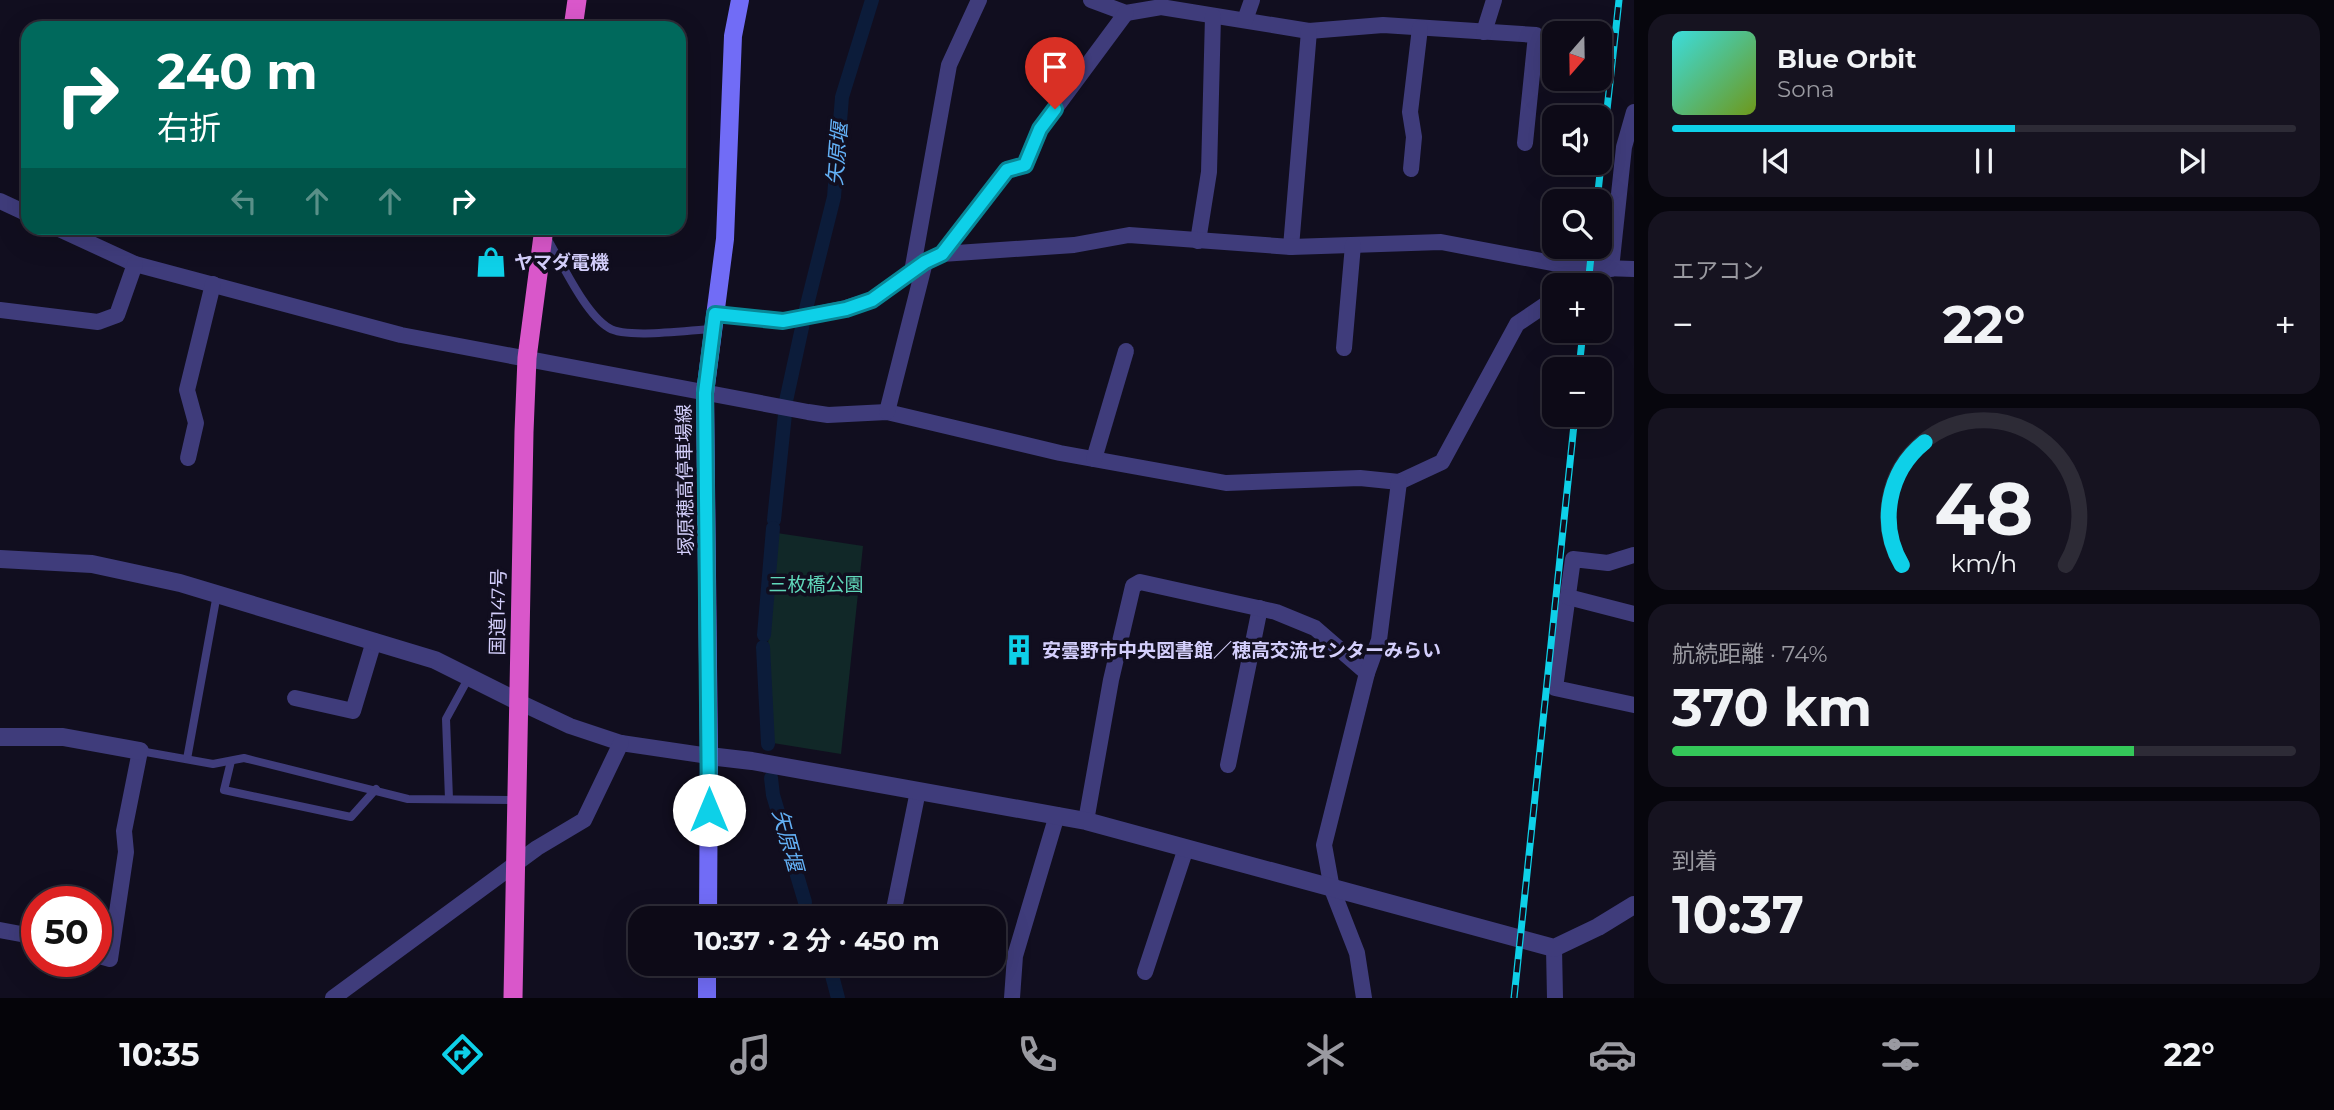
<!DOCTYPE html>
<html lang="ja">
<meta charset="utf-8">
<style>
body{margin:0;font-family:Montserrat,"Noto Sans JP",sans-serif;background:#161320;color:#f1f3f6;height:100vh;display:flex;flex-direction:column;font-size:26px;white-space:nowrap}
*{box-sizing:border-box;margin:0}
p{font-size:23px;color:#9a9aa1}
.icon{flex:none;width:38px;height:38px;fill:none;stroke:currentColor;stroke-width:2;stroke-linecap:round;stroke-linejoin:round}
.map{position:relative;flex:1;overflow:hidden}
.panel{display:flex;flex-direction:column;gap:14px;padding:14px;background:#07060d;width:700px}
.panel>*{flex:none}
.banner{position:absolute;left:21px;top:21px;width:665px;height:214px;border-radius:21px;box-shadow:0 7px 28px #0002,0 0 0 2px #2d2b36;background:#00695c;color:#fff;overflow:hidden}
.needle{width:46px;rotate:200deg}
.fabs{position:absolute;left:1542px;top:21px;display:grid;gap:14px}
.fabs a{display:grid;place-items:center;width:70px;height:70px;border-radius:14px;background:#0d0a17;box-shadow:0 7px 28px #0002,0 0 0 2px #2d2b36;font-size:35px}
.speed{position:absolute;left:21px;top:886px;display:flex;gap:14px;font-size:35px;font-weight:700;text-align:center}
.speed>*{display:grid;place-content:center;width:91px;height:91px;border-radius:50%;background:#0d0a17;box-shadow:0 7px 28px #0002,0 0 0 2px #2d2b36;line-height:1}
.speed .limit{border:10px solid #d22;background:#fff;color:#111}
.pin{position:absolute;display:grid;place-items:center;width:60px;height:60px;color:#fff;margin:-72px -30px;border-radius:50% 50% 50% 0;rotate:-45deg;box-shadow:0 0 7px #0007}
.pin .icon{rotate:45deg}
.me{position:absolute;width:77px;margin:-38px;rotate:0deg;stroke-linejoin:round;filter:drop-shadow(0 0 5px #0008)}
.turn{display:flex;align-items:center;gap:24px;height:147px;padding:0 21px;font-size:32px}
.turn .icon{width:91px;height:91px;stroke-width:2.5}
.turn b{display:block;font-size:49px;line-height:60px}
.lanes{display:flex;align-items:center;height:66px;padding:0 21px;background:#0003;justify-content:center;gap:35px;direction:ltr}
.lanes .off{opacity:.35}
.big{font-size:52px;font-weight:700;line-height:1.1}
.panel .card{flex:1;display:flex;flex-direction:column;justify-content:center;gap:10px;min-width:0;padding:0 24px;border-radius:21px;background:#161320}
.panel .dial{align-items:center;gap:0}
.dial svg{height:182px;overflow:visible;fill:none;stroke:#2d2b36;stroke-width:7;stroke-linecap:round;text-anchor:middle}
.dial text{fill:#f1f3f6;stroke:none}
.song{display:flex;align-items:center;gap:21px}
.cover{width:84px;height:84px;border-radius:10px;background:linear-gradient(135deg,hsl(180 70% 55%),hsl(80 70% 35%))}
.played{height:7px;border-radius:4px;background:linear-gradient(90deg,#0ed0e8 55%,#2d2b36 55%)}
.keys{display:flex;justify-content:space-around;direction:ltr}
.heat{display:flex;justify-content:space-between;align-items:center;font-size:38px;direction:ltr}
.charge{height:10px;border-radius:5px;background:linear-gradient(90deg,#34c759 74%,#2d2b36 0)}
.trip{position:absolute;left:628px;top:906px;width:378px;height:70px;border-radius:21px;background:#0d0a17;box-shadow:0 7px 28px #0002,0 0 0 2px #2d2b36;font-weight:700;line-height:70px;text-align:center}
.tab-bar{display:flex;height:112px;justify-content:space-around;align-items:center;background:#050409;color:#9a9aa1}
.tab-bar .icon{width:49px;height:49px}
.tab-bar .current{color:#0ed0e8}
.tab-bar b{font-size:32px;color:#f1f3f6}
main{display:flex;flex:1;min-height:0}
.map>svg:first-child{display:block}
.green{fill:#112828}
.lines{fill:none;stroke-linecap:round;stroke-linejoin:round}
.canal{stroke:#0c1c3a;stroke-width:14}
.service{stroke:#3f3c7b;stroke-width:8}
.minor{stroke:#3f3c7b;stroke-width:16}
.tertiary{stroke:#3f3c7b;stroke-width:18}
.secondary{stroke:#716cf6;stroke-width:18}
.trunk{stroke:#d957ca;stroke-width:19}
.rail-casing{stroke:#0ed0e8;stroke-width:7}
.rail{stroke:#110e1f;stroke-width:4.5;stroke-dasharray:13;stroke-linecap:butt}
.route-casing{stroke:#098797;stroke-width:18}
.route{stroke:#0ed0e8;stroke-width:12}
.labels{text-anchor:middle;dominant-baseline:central;stroke-width:7;stroke-linejoin:round;paint-order:stroke}
.poi-label{font-size:19px;font-weight:bold;fill:#d4cffc;stroke:#110e1f;text-anchor:start}
.street-label{font-size:19px;fill:#d4cffc;stroke:#110e1f}
.park-label{font-size:19px;fill:#60d7ba;stroke:#110e1f}
.water-label{font-size:21px;font-style:italic;fill:#63b0f5;stroke:#110e1f}
</style>
<main>
<div class="map">
<svg width="1634" height="998" viewBox="0 0 1634 998">
<rect width="100%" height="100%" fill="#110e1f"/>
<path class="green" d="M777,533L863,546L841,754L773,743L767,656Z"/>
<g class="lines">
<g class="canal">
<path d="M806,309L834,197L842,97L872,0"/>
<path d="M786,401L803,323"/>
<path d="M774,520L785,414"/>
<path d="M764,635L773,528"/>
<path d="M763,647L768,744"/>
<path d="M771,778L773,795L805,902"/>
<path d="M808,910L811,919"/>
<path d="M829,964L838,998"/>
</g>
<g class="service">
<path d="M547,238C562,263 585,314 609,328C627,339 689,330 712,329"/>
<path d="M140,751L213,764L244,758L408,799L515,800"/>
<path d="M187,759L217,594"/>
<path d="M231,761L224,790L351,817L376,789"/>
<path d="M449,799L446,719L469,677"/>
</g>
<g class="minor">
<path d="M1091,0L1126,13L1161,7L1309,31L1383,25L1536,35L1525,143"/>
<path d="M1245,20L1252,0"/>
<path d="M1484,32L1494,0"/>
<path d="M1411,169L1414,137L1410,112L1420,28"/>
<path d="M0,201L28,214"/>
<path d="M57,228L135,264L401,335L808,412L828,415L887,412L1060,453L1226,483L1360,478L1399,482L1442,462L1517,324L1554,299"/>
<path d="M1198,241L1209,172L1213,16"/>
<path d="M1291,247L1309,31"/>
<path d="M942,254L1007,170L1025,165L1040,129L1126,13"/>
<path d="M1611,269L1624,147L1634,112"/>
<path d="M912,272L949,65L979,0"/>
<path d="M1565,285L1573,267"/>
<path d="M0,310L98,322L117,315L135,264"/>
<path d="M715,314L783,321L846,308L872,300L925,262L942,254L1074,245L1129,235L1291,247L1441,242L1573,267L1634,269"/>
<path d="M1344,348L1353,245"/>
<path d="M887,412L925,262"/>
<path d="M188,458L196,423L187,390L213,284"/>
<path d="M1094,459L1126,351"/>
<path d="M1634,555L1608,563L1573,559L1555,688L1634,705"/>
<path d="M1568,597L1634,614"/>
<path d="M295,698L353,711L374,641"/>
<path d="M519,702L570,726L621,743L709,756"/>
<path d="M1228,765L1260,608"/>
<path d="M1086,821L1111,680L1133,586L1140,582L1276,612L1315,628L1367,673"/>
<path d="M892,919L918,791"/>
<path d="M0,930L37,937"/>
<path d="M1554,948L1555,998"/>
<path d="M96,955L110,959L126,852L124,831L140,751"/>
<path d="M1145,972L1186,848"/>
<path d="M333,998L537,848L584,820L621,743"/>
<path d="M1012,998L1015,956L1057,815"/>
<path d="M1364,998L1357,953L1332,889L1324,845L1367,673L1379,640L1399,482"/>
</g>
<g class="tertiary">
<path d="M0,559L92,564L180,583L435,660L519,702"/>
<path d="M0,737H63L140,751"/>
<path d="M709,756L752,761L1086,821L1554,948L1598,927L1634,905"/>
</g>
<g class="secondary">
<path d="M708,919L709,756L705,393L725,239L733,36L740,0"/>
<path d="M707,998V964"/>
</g>
<g class="trunk">
<path d="M573,28L577,0"/>
<path d="M513,998L524,432L527,358L544,228"/>
</g>
<defs>
<g id="rail">
<path d="M1597,201L1619,0"/>
<path d="M1588,285L1592,247"/>
<path d="M1579,369L1583,331"/>
<path d="M1514,998L1575,415"/>
</g>
</defs>
<use href="#rail" class="rail-casing"/>
<use href="#rail" class="rail"/>
</g>
<g class="lines">
<defs>
<path id="route" d="M709,810L705,393L715,314L783,321L846,309L872,300L925,262L942,254L1007,170L1025,165L1040,129L1055,109"/>
</defs>
<use href="#route" class="route-casing"/>
<use href="#route" class="route"/>
</g>
<defs>
<symbol id="shop-bare" viewBox="-9 -9 18 18"><path d="M-5-2.5h2.3a2.7 3.5 0 0 1 5.4 0H5L5.5 6h-11ZM-1.5-2.5h3a1.5 2.3 0 0 0-3 0Z" fill="#0ed0e8" stroke="#110e1f" stroke-width="2.5" paint-order="stroke"/></symbol>
<symbol id="building-bare" viewBox="-9 -9 18 18"><path d="M-4-6H4V6H1V3H-1V6H-4ZM-2.5-4.3h1.7v1.8h-1.7ZM.8-4.3h1.7v1.8H.8ZM-2.5-1h1.7V.8h-1.7ZM.8-1h1.7V.8H.8Z" fill="#0ed0e8" stroke="#110e1f" stroke-width="2.5" paint-order="stroke"/></symbol>
</defs>
<g fill-rule="evenodd">
<use href="#shop-bare" x="469" y="240" width="44" height="44"/>
<use href="#building-bare" x="997" y="628" width="44" height="44"/>
</g>
<g class="labels">
<g class="poi-label">
<text x="514" y="262">ヤマダ電機</text>
<text x="1042" y="650">安曇野市中央図書館／穂高交流センターみらい</text>
</g>
<g class="street-label">
<text transform="translate(685 480) rotate(-91)">塚原穂高停車場線</text>
<text transform="translate(498 612) rotate(-89)">国道147号</text>
</g>
<g class="park-label">
<text x="816" y="584">三枚橋公園</text>
</g>
<g class="water-label">
<text transform="translate(837 154) rotate(-85)">矢原堰</text>
<text transform="translate(788 840) rotate(75)">矢原堰</text>
</g>
</g>
</svg>
<div class="fabs">
<a><svg class="needle" viewBox="-14 -14 28 28"><path d="M0-13l5 13h-10z" fill="#e53935"/><path d="M0 13l5-13h-10z" fill="#9a9aa1"/></svg></a>
<a><svg class="icon" aria-label="sound" viewBox="0 0 24 24"><path d="M4 9h4l5-4v14l-5-4H4zM17 9q2 3 0 6"/></svg></a>
<a><svg class="icon" aria-label="search" viewBox="0 0 24 24"><circle cx="10" cy="10" r="6"/><path d="M15 15l6 6"/></svg></a>
<a>+</a>
<a>−</a>
</div>
<div class="speed"><div class="limit">50</div></div>
<div class="pin" style="left:1055px;top:109px;background:#d93025"><svg class="icon" aria-label="arrive" viewBox="0 0 24 24"><path d="M6 21V4h12l-3 4 3 4H6"/></svg></div>
<svg class="me" style="left:709px;top:810px" viewBox="-20 -20 40 40"><circle r="19" fill="#fff"/><path d="M0-13L10 11 0 6-10 11z" fill="#0ed0e8"/></svg>
<div class="trip">10:37 · 2 分 · 450 m</div>
<div class="banner">
<div class="turn"><svg class="icon" aria-label="right" viewBox="0 0 24 24"><path d="M7 20v-9h11M14 6l5 5-5 5"/></svg><div><b>240 m</b>右折</div></div>
<div class="lanes"><svg class="icon off" aria-label="left" viewBox="0 0 24 24"><path d="M17 20v-9H6M10 6l-5 5 5 5"/></svg><svg class="icon off" aria-label="ahead" viewBox="0 0 24 24"><path d="M12 20V5M6 11l6-6 6 6"/></svg><svg class="icon off" aria-label="ahead" viewBox="0 0 24 24"><path d="M12 20V5M6 11l6-6 6 6"/></svg><svg class="icon" aria-label="right" viewBox="0 0 24 24"><path d="M7 20v-9h11M14 6l5 5-5 5"/></svg></div>
</div>
</div>
<section class="panel">
<div class="card">
<div class="song"><i class="cover"></i><div><b>Blue Orbit</b><p>Sona</p></div></div>
<div class="played"></div>
<div class="keys"><svg class="icon" aria-label="previous" viewBox="0 0 24 24"><path d="M18 5L8 12l10 7zM5 5v14"/></svg><svg class="icon" aria-label="pause" viewBox="0 0 24 24"><path d="M8 5v14M16 5v14"/></svg><svg class="icon" aria-label="next" viewBox="0 0 24 24"><path d="M6 5l10 7-10 7zM19 5v14"/></svg></div>
</div>
<div class="card"><p>エアコン</p>
<div class="heat"><a>−</a><b class="big">22°</b><a>+</a></div>
</div>
<div class="card dial"><svg viewBox="0 0 100 80">
<path d="M14 69A42 42 0 1 1 86 69"/>
<path d="M14 69A42 42 0 0 1 24 15" stroke="#0ed0e8"/>
<text x="50" y="56" font-size="32" font-weight="700">48</text>
<text x="50" y="72" font-size="11">km/h</text>
</svg></div>
<div class="card"><p>航続距離 · 74%</p><b class="big">370 km</b><div class="charge"></div></div>
<div class="card"><p>到着</p><b class="big">10:37</b></div>
</section>
</main>
<nav class="tab-bar">
<b>10:35</b>
<svg class="icon current" aria-label="directions" viewBox="0 0 24 24"><path d="M12 3l9 9-9 9-9-9zM9 14v-3h6M13 9l2 2-2 2"/></svg>
<svg class="icon" aria-label="music" viewBox="0 0 24 24"><path d="M9 18V5l10-2v13"/><circle cx="6" cy="18" r="3"/><circle cx="16" cy="16" r="3"/></svg>
<svg class="icon" aria-label="phone" viewBox="0 0 24 24"><path d="M5 4h4l2 5-3 2q2 4 5 5l2-3 5 2v4C11 20 4 13 5 4z"/></svg>
<svg class="icon" aria-label="climate" viewBox="0 0 24 24"><path d="M12 3v18M4 7l16 10M4 17L20 7"/></svg>
<svg class="icon" aria-label="car" viewBox="0 0 24 24"><path d="M5 17H2v-5l4-1 3-4h7l3 4 3 1v5h-3M9 17h6M6 11h13"/><circle cx="7" cy="17" r="2"/><circle cx="17" cy="17" r="2"/></svg>
<svg class="icon" aria-label="filters" viewBox="0 0 24 24"><path d="M4 7h16M4 17h16"/><circle cx="9" cy="7" r="2"/><circle cx="15" cy="17" r="2"/></svg>
<b>22°</b>
</nav>
